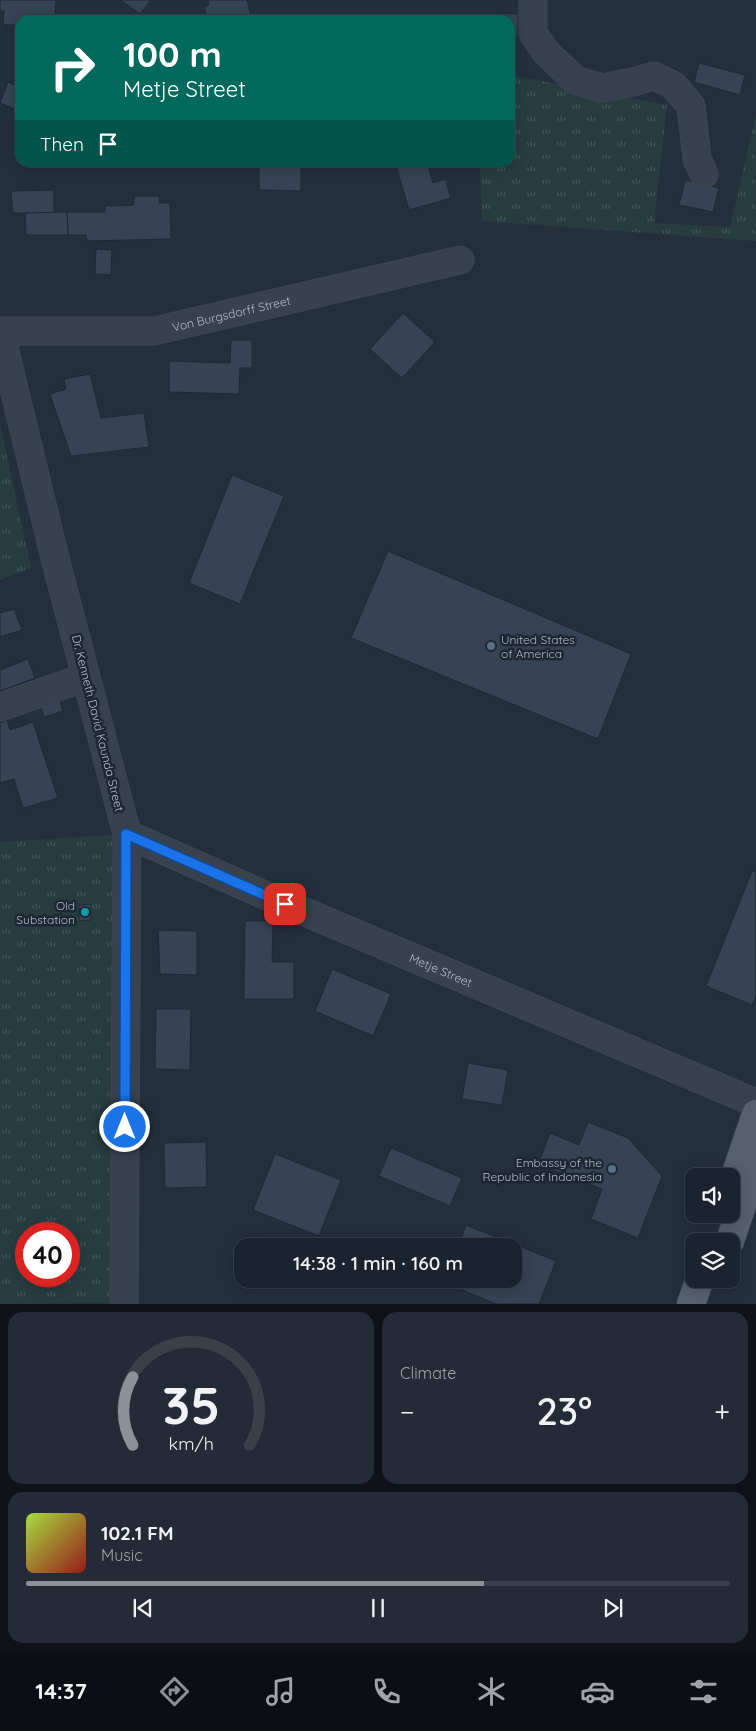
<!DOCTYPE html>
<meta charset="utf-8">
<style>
body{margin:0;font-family:Quicksand,sans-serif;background:#242b36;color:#f1f3f6;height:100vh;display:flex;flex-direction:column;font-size:19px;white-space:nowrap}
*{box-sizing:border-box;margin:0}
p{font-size:16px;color:#a0a4aa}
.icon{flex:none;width:28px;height:28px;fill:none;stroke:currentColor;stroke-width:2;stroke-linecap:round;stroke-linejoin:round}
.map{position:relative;height:1304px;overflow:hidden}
.details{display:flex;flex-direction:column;gap:8px;padding:8px;background:#0f1319;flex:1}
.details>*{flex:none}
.guide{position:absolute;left:15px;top:15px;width:500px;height:152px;border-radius:15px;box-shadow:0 2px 12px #0003,0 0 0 1px #39404a;background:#00695c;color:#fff;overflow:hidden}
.controls{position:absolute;left:685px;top:1168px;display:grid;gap:10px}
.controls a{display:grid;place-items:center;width:55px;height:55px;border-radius:10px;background:#1b232e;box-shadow:0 2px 12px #0003,0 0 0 1px #39404a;font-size:25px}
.speed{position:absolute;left:15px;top:1222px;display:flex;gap:10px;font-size:25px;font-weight:700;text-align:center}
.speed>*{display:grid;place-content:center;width:65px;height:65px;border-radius:50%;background:#1b232e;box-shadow:0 2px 12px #0003,0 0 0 1px #39404a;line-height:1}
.speed .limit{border:8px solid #d22;background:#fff;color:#111}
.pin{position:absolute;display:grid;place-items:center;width:42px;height:42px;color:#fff;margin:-21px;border-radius:10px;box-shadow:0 2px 8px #0006}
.me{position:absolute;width:55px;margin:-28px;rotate:0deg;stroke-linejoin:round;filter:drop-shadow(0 0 4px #0008)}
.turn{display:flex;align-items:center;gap:18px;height:105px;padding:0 25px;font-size:22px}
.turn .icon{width:65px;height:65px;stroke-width:2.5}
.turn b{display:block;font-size:35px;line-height:42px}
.then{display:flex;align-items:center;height:48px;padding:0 25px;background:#0003;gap:10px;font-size:19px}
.big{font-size:38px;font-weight:600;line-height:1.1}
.details .tile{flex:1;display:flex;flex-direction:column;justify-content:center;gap:8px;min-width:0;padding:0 18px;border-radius:15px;background:#242b36}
.details .dial{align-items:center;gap:0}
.dial svg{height:130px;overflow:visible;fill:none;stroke:#39404a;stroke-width:7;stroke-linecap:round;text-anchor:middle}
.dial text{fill:#f1f3f6;stroke:none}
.song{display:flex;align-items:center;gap:15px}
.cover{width:60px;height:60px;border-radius:8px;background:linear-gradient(135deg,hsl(80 70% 55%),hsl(0 70% 35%))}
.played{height:5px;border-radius:2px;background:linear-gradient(90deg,#8c9099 65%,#39404a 65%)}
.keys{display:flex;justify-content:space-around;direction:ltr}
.heat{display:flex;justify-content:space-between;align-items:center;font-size:28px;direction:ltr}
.details .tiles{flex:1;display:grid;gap:8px;grid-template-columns:1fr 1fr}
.tile:last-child{grid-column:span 2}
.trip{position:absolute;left:234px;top:1238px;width:288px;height:50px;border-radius:15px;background:#1b232e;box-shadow:0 2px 12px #0003,0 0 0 1px #39404a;font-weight:600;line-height:50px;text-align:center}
.tab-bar{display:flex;height:80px;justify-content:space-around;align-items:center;background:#0b0e12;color:#a0a4aa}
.tab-bar .icon{width:35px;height:35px}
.tab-bar .active{color:#8c9099}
.tab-bar b{font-size:22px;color:#f1f3f6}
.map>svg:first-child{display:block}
.grass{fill:url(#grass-tufts);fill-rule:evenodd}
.building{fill:#364354;stroke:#1f2835}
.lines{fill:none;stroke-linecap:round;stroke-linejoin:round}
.minor-casing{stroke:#414a57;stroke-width:29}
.major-casing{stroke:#414a57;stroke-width:29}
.minor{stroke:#38414e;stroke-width:28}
.major{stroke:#56606e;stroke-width:28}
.route-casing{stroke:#114b97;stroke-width:12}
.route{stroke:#1a73e8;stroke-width:9}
.service-dot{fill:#5c6f8a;stroke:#1d2633;stroke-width:2}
.culture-dot{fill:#0f9aa8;stroke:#1d2633;stroke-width:2}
.labels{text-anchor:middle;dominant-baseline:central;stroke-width:5;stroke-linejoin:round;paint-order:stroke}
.street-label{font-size:12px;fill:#b4bcc9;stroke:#1d2633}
.poi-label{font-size:12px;fill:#b4bcc9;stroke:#1d2633;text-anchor:end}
</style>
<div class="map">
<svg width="756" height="1304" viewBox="0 0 756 1304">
<defs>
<pattern id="grass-tufts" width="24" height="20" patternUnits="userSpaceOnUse" patternTransform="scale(1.25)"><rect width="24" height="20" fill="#263c3f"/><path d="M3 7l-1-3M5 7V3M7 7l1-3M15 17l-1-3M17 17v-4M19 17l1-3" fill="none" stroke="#435659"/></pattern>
</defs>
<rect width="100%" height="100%" fill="#242f3e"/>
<g class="grass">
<path d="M510,75L667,105L654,223L730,227L756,114V241L482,221L480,163L510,162Z"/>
<path d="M0,423L31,568L0,580Z"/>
<path d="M112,835L111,1303L0,1304V842ZM26,1234H69V1276H26Z"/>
</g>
<g class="building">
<path d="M0,0H56L55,20H20V26L3,24L4,11H0Z"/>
<path d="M120,0H151L140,14Z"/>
<path d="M208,0H247L252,18L207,20L204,7L209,5Z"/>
<path d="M497,13L518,14V37H510V20H497Z"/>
<path d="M395,17L466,18V20H395Z"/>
<path d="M699,63L745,75L740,95L694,82Z"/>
<path d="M8,82L20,87V111L0,103Z"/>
<path d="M259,162H301V191L259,190Z"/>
<path d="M395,162H427L433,183L445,179L451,198L409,210Z"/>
<path d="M685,180L719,188L713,212L679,205Z"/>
<path d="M54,190V213H13L11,191Z"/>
<path d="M134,196H159V203H170L171,239L87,241L86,235H68L67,212H105V206L134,205Z"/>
<path d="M67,212L68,235H26L25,213Z"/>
<path d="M96,249L112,250L111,275L95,274Z"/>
<path d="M403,313L435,342L402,378L370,349Z"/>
<path d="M231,340H252V368H240L239,394L169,392V361L230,363Z"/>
<path d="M90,374L101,418L144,413L149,447L71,456L50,394L66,389L64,379Z"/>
<path d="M232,475L284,496L240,604L189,583Z"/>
<path d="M388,551L631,654L598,739L351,638Z"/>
<path d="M14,609L22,630L0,637V613Z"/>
<path d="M28,659L35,678L0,691V670Z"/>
<path d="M58,695L63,711L44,717L39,701Z"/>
<path d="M7,720L10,730L33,722L58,798L23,808L14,779L0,783V723Z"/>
<path d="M752,871L756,872V996L752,1005L706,986Z"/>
<path d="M91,904V920L79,921V905Z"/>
<path d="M245,921H273L272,962H294V999H244Z"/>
<path d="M158,930L197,931V975L160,974Z"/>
<path d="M332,969L391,994L373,1036L315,1011Z"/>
<path d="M156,1009H191L190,1070L155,1069Z"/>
<path d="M468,1063L508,1070L502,1105L462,1099Z"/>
<path d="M588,1122L628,1138L662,1176L638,1238L591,1219L602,1189L538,1164L550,1133L579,1145Z"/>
<path d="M206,1142L207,1187L165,1188L164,1143Z"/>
<path d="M391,1148L462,1178L450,1206L379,1176Z"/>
<path d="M275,1154L341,1180L319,1236L253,1210Z"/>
<path d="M466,1225L556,1261L539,1304H496L443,1282L445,1279H512V1246H458Z"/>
</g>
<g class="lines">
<defs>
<g id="minor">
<path d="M533,0V33L546,52L575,80L602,88L633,82L654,76L673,85L691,106L697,159L704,174"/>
<path d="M0,707L86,677"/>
<path id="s1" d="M127,834L267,896L756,1103"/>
<path id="s2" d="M124,1304L127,834L55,558L0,331H154L460,260"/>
</g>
<g id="major">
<path d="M732,1185L756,1114"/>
<path d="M730,1241L756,1164"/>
<path d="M691,1304L700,1279"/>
</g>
</defs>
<use href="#minor" class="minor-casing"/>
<use href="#major" class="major-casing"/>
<use href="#minor" class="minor"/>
<use href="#major" class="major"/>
</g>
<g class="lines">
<defs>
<path id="route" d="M125,1127L126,834L285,904"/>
</defs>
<use href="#route" class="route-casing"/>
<use href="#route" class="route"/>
</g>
<g class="service-dot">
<circle cx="491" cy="646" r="5"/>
<circle cx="612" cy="1169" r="5"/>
</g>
<circle class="culture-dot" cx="85" cy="912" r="5"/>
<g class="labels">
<g class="street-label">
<text stroke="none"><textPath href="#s2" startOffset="1222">Von Burgsdorff Street</textPath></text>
<text transform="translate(98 723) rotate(76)">Dr. Kenneth David Kaunda Street</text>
<text stroke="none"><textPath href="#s1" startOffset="342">Metje Street</textPath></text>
</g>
<g class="poi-label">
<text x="501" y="639" text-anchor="start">United States<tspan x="501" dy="14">of America</tspan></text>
<text x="75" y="905">Old<tspan x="75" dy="14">Substation</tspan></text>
<text x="602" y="1162">Embassy of the<tspan x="602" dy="14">Republic of Indonesia</tspan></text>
</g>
</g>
</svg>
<div class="controls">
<a><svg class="icon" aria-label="sound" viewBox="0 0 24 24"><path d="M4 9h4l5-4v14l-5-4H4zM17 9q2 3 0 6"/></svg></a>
<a><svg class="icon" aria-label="layers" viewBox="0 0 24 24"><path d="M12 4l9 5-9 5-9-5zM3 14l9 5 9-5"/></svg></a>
</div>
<div class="speed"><div class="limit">40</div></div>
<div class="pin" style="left:285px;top:904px;background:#d93025"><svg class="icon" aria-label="arrive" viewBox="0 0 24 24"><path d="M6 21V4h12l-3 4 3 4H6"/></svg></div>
<svg class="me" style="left:125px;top:1127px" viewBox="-20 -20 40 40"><circle r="17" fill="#1a73e8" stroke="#fff" stroke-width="3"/><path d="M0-11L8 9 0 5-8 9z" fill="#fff"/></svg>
<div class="trip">14:38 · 1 min · 160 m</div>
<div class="guide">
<div class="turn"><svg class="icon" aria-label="right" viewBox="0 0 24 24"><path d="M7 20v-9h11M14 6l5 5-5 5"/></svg><div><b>100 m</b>Metje Street</div></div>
<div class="then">Then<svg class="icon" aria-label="arrive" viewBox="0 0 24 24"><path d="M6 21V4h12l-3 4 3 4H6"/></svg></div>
</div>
</div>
<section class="details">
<div class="tiles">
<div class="tile dial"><svg viewBox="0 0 100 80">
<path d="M14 69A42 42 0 1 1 86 69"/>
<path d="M14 69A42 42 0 0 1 14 27" stroke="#8c9099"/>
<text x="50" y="56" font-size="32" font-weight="700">35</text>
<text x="50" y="72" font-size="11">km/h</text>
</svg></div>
<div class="tile"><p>Climate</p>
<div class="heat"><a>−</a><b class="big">23°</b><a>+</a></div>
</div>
<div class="tile">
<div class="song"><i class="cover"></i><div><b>102.1 FM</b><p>Music</p></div></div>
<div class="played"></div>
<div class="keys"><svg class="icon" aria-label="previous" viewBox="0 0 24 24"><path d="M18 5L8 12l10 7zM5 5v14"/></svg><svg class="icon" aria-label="pause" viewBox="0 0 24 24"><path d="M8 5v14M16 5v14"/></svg><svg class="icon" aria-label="next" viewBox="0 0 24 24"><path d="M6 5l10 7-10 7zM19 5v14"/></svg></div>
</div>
</div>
</section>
<nav class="tab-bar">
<b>14:37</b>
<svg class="icon active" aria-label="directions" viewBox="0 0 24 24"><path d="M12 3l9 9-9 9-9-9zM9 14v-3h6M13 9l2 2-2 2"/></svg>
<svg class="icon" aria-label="music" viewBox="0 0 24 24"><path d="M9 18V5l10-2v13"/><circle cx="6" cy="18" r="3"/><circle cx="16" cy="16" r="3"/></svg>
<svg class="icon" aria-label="phone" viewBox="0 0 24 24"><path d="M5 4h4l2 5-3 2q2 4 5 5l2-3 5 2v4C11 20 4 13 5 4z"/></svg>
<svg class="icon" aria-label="climate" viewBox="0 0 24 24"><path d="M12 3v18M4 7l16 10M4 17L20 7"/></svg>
<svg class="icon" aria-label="car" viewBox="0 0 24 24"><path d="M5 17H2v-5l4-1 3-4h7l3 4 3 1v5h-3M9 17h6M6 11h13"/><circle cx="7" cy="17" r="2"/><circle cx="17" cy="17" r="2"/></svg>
<svg class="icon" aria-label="filters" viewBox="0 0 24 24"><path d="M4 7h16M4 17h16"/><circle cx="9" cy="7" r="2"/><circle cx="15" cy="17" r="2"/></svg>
</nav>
